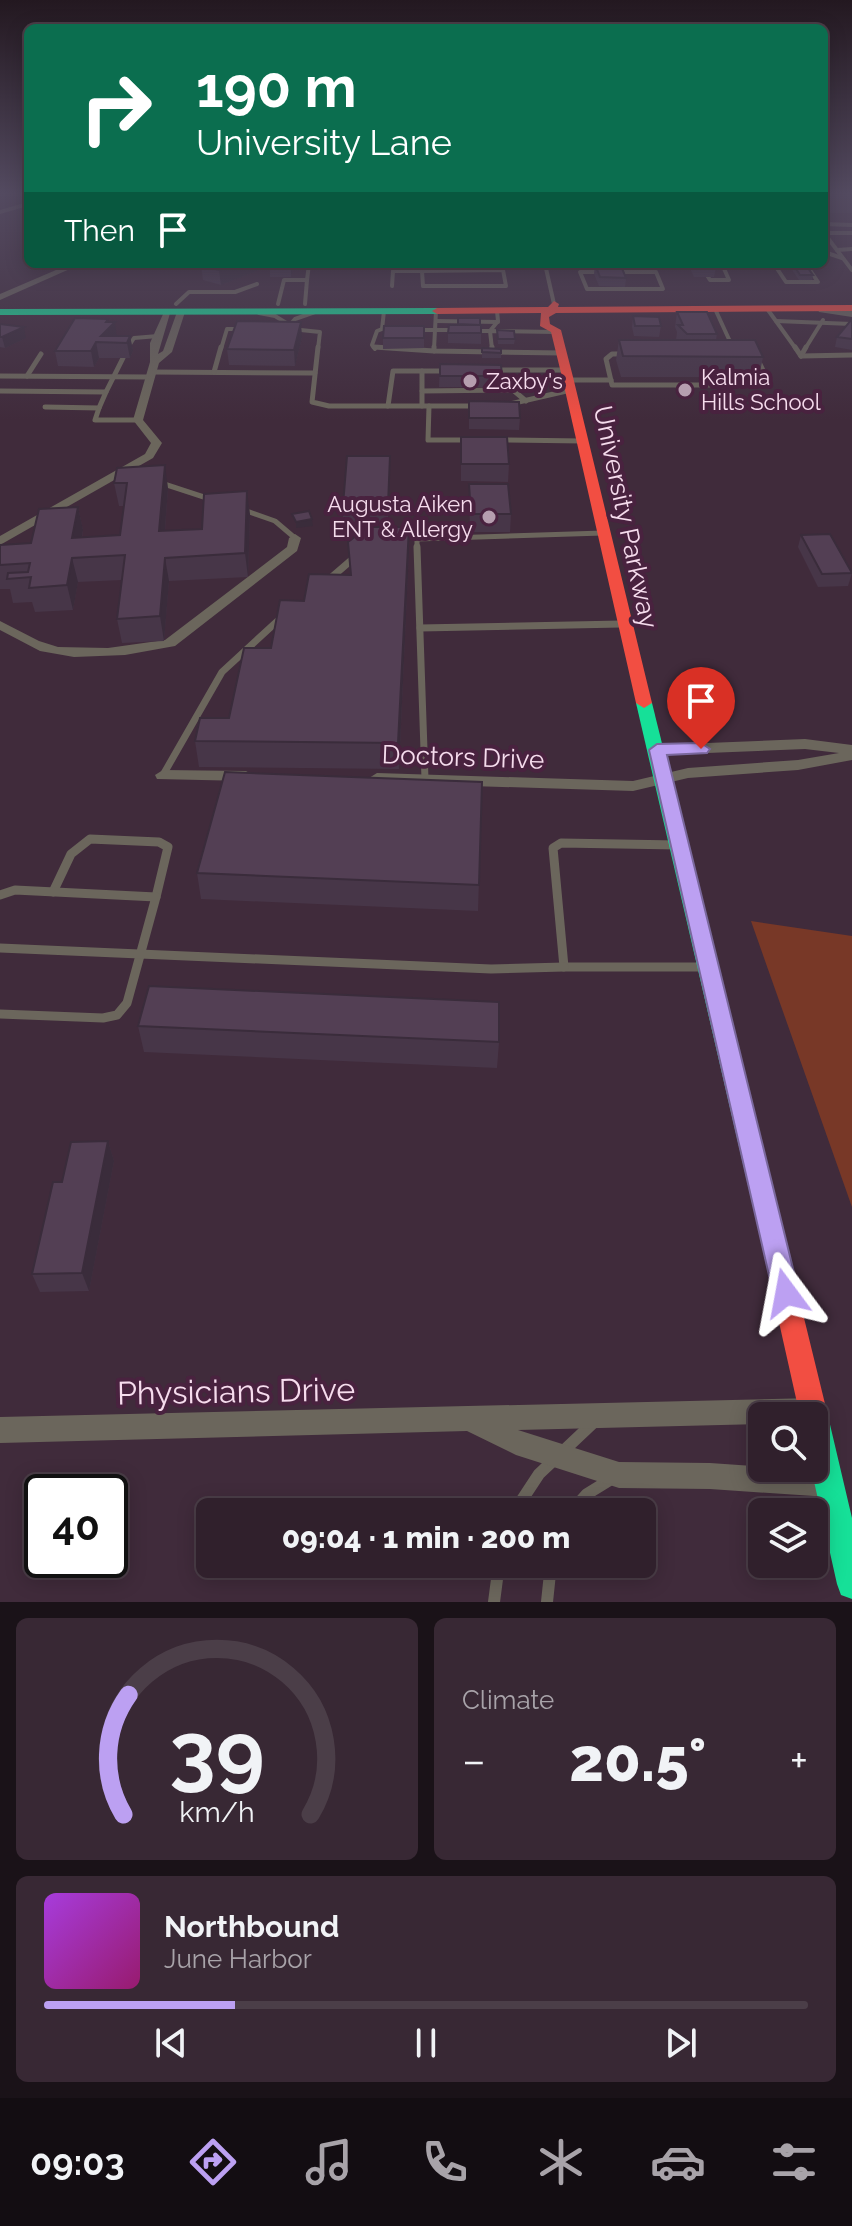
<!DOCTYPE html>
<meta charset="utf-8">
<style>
body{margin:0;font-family:Raleway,sans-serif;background:#382834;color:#f1f3f6;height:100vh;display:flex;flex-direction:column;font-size:30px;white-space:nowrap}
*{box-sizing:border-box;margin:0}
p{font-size:26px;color:#a8a3a9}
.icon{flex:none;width:44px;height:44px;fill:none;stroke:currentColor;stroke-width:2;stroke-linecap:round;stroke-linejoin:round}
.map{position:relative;height:1602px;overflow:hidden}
.details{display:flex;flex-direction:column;gap:16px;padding:16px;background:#1a1218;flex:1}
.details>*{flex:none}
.top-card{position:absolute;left:24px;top:24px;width:804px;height:244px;border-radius:12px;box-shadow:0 4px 20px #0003,0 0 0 2px #4b3e48;background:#0b6e4f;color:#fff;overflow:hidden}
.fabs{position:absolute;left:748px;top:1402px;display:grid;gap:16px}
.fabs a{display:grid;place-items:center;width:80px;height:80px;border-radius:12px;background:#30202c;box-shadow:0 4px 20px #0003,0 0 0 2px #4b3e48;font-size:40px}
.speed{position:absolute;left:24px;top:1474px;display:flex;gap:16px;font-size:40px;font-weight:700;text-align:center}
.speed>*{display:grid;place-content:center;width:104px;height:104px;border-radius:50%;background:#30202c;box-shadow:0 4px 20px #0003,0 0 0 2px #4b3e48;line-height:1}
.speed .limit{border:4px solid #111;border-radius:12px;background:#fff;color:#111}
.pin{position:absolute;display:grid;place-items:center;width:68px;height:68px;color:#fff;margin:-82px -34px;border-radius:50% 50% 50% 0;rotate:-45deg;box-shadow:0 0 8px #0007}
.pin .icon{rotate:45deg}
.me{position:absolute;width:88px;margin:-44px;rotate:347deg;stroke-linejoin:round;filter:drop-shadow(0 0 6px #0008)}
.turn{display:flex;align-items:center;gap:28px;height:168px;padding:0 40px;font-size:36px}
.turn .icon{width:104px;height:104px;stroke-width:2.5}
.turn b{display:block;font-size:56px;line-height:68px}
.then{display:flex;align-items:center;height:76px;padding:0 40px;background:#0003;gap:16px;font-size:30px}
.big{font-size:60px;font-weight:800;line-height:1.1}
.details .tile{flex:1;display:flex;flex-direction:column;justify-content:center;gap:12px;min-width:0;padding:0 28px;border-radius:12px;background:#382834}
.details .dial{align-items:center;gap:0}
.dial svg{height:208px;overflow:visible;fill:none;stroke:#4b3e48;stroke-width:7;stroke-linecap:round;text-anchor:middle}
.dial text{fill:#f1f3f6;stroke:none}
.song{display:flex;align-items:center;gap:24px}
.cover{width:96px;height:96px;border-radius:12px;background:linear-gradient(135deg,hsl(280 70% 55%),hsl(320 70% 35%))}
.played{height:8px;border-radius:4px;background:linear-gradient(90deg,#bca0f2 25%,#4b3e48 25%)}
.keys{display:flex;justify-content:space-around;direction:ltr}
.heat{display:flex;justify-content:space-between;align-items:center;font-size:44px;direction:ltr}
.details .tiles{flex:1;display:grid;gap:16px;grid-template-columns:1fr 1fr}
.tile:last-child{grid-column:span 2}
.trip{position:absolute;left:196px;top:1498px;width:460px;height:80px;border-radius:12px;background:#30202c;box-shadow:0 4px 20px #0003,0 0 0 2px #4b3e48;font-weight:800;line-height:80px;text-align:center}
.menu{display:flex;height:128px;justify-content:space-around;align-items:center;background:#130d12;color:#a8a3a9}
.menu .icon{width:56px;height:56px}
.menu .on{color:#bca0f2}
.menu b{font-size:36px;color:#f1f3f6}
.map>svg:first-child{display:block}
.green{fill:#783827}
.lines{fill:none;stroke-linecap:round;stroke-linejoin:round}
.lane-far4{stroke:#6b665c;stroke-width:4}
.lane-far3{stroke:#6b665c;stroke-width:5}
.lane-far2{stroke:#6b665c;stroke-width:7}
.lane-far1{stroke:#6b665c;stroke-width:9}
.lane{stroke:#6b665c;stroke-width:12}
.street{fill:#6b665c;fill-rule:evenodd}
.fast{fill:#16e098;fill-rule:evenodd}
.jam{fill:#f24e42;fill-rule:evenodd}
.wall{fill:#473648}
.shaded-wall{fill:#3a2c3b}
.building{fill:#533f54;stroke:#3a2c3b;stroke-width:2}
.route{fill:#bca0f2;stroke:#7a689d;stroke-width:2}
.poi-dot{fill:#b69eaf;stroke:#49223f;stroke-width:3}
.labels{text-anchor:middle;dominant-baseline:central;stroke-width:8;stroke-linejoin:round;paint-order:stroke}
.far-poi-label{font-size:22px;fill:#f6dced;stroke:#49223f;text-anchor:start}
.street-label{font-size:26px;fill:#f6dced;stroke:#49223f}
.near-street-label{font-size:32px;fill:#f6dced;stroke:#49223f}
</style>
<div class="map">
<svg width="852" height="1602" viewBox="0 0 852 1602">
<rect width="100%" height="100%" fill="#402b3b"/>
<path class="green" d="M751,921L852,936V1207Z"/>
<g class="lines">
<g class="lane-far4">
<path d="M824,224L852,225"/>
<path d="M824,233L852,270"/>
<path d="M824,233H852"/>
<path d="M837,250L852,249"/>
<path d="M824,252L842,258"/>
<path d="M422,264V271"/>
<path d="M545,264L554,304"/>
<path d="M700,264L710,280H729L722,264"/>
<path d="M774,264L786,282H818L806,264"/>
<path d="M503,270L506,286H423L422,271Z"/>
<path d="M580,272H656L663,289H587Z"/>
<path d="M307,280L309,264"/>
<path d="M392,286L393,271H422"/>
<path d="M176,304L189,292H235L257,284"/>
<path d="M278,304L284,280H307L305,304"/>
<path d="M768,310L796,349"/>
<path d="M384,311L382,329L392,330"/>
<path d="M716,311L733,348"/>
<path d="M259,313L275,316L288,324"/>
<path d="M436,321L498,322"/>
<path d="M776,321L852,324"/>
<path d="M287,328L295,319L315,312"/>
<path d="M291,329L320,332L318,349"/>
<path d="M414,330H456"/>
<path d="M474,331H490L498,321L497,311"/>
<path d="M127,349L134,338L158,336"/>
<path d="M221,349L227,329H241"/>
<path d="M375,349L372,345L377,331L382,329"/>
<path d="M434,349L436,311"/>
<path d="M492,349L490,331L556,332"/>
<path d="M805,349L823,320"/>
</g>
<g class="lane-far3">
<path d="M318,347L312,402L329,406H476"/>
<path d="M374,347L434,351"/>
<path d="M434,347V351L562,353"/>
<path d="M492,347V352"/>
<path d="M795,347L801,356"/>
<path d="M127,350L129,347"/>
<path d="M735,353L757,358L770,385H612L606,359L612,354Z"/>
<path d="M801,356L852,355"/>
<path d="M801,356L806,347"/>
<path d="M491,370H566"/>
<path d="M422,371V406"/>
<path d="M151,372L315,373"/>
<path d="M214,372L221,347"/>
<path d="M0,376L149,377"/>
<path d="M27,376L41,354"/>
<path d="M569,380H611"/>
<path d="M0,391L106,392L99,408L45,407"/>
<path d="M422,391L513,390L526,401"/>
<path d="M106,392L123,358"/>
<path d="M510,404L571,390"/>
<path d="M388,406L393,371H449"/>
<path d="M429,406L428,440H471"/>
<path d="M99,408L95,420H138"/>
<path d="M500,440L583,441"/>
<path d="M161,483L213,500"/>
<path d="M241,509L275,521L295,538"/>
<path d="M417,549V539L603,533"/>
</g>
<g class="lane-far2">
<path d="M417,547L425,779"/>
<path d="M326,582L355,557"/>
<path d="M420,628L621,624"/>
<path d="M163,775L222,672L284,615"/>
</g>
<g class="lane-far1">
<path d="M678,845L561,843L553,848L564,967H704"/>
<path d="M53,892L71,854L90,839L159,842L168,847L156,897"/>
<path d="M0,895L15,890L156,897L127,1003L117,1015L103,1018L0,1014"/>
<path d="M0,948L491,969L564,967"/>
</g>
<g class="lane">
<path d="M514,1512L539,1474L593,1423"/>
<path d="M571,1512L587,1494L613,1478"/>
<path d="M494,1602L499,1564"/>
<path d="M547,1602L551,1564"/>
</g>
<g class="street">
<path d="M28,202V206L0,214V210Z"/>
<path d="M70,264H81L0,300V294Z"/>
<path d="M822,307L852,311V317L819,312L818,310Z"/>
<path d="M181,309L185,312L172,352L159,363L143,420L162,443L153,458L0,545V536L145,454L151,443L133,420L150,362V343L164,312L171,310L158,354L163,351L177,312Z"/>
<path d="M295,534L301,538L297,551L175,646L125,655L74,657L40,651L0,630V621L39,641L58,647L108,648L165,640L287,547L289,538Z"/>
<path d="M805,739L852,745V760L798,770L688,778L633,791L377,783L369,778L377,773L633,781L688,768L798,760L839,753L805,749L657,755L649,750L657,745Z"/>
<path d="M163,770L246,771L254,776L246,781L157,779L155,775Z"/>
<path d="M813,1398L822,1401L825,1410L822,1419L814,1422V1416H762V1424L518,1430L619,1462L710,1463L829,1471L838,1475L842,1484L838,1493L829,1497L710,1489L619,1488L516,1455L467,1431L0,1443V1417Z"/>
</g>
<g class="fast">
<path d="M0,309L437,308L442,311L437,314L0,315Z"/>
<path d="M644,698L652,703L781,1224L778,1232L769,1236L760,1232L757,1224L636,703Z"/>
<path d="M814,1402L824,1406L828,1416L852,1518V1599L841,1595L837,1584L811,1468H814V1416H800L804,1406Z"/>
</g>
<g class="jam">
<path d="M554,301L559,304L558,307L852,305V311L556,313L549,317L550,324L561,330L573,377L652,703L644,708L636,703L562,377L551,332L540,326L541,313L437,314L432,311L437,308L548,307Z"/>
<path d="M769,1212L778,1216L781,1224L828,1416L824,1426L814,1430V1416H800L757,1224L760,1216Z"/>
</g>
</g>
<g class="wall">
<rect x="824" y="195" width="28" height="18"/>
<path d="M205,264H264V268L221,285L203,280L201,266Z"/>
<path d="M270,264H294L291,277H270Z"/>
<path d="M595,264L626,278L625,287L599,286L594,274Z"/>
<path d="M688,264H714L716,267L714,277H694Z"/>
<path d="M788,264H805L813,275L812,280H799Z"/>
<path d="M677,312L717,334L716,340L763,357L759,377H621L616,360L619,340H676L677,332L675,327Z"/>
<path d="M633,316L661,326L659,337L634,336L632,327Z"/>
<path d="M852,319V350L835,347L837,337Z"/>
<path d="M109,322L117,336H130L133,351L130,358H99L94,367L58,366L55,351Z"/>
<path d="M0,324L26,338L5,348L0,347Z"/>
<path d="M481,325V344L448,343V333Z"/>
<path d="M424,326V348L383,349V338Z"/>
<path d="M497,330L515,339L514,344H498Z"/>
<path d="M302,337L295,366L229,365L227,349Z"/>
<path d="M482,348L501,349V358H482Z"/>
<path d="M440,364L502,376L501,387H439Z"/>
<path d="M469,401L520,418L519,430L469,429Z"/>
<path d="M461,437L509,464L508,482L461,481Z"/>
<path d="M117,468L168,488L165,531L202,529L250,514L248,577L169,581L164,641L122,643L117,619L122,580L78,582L73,610L35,612L32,602L13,603L10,589H0V545L31,543L78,507L83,530L82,538L120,535L124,506H119L114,483Z"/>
<path d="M390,474L388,522H343V505Z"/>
<path d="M469,484L511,514L510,532H470Z"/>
<path d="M409,527V550L399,769L199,767L195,741L229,718L271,648L304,601L350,575L348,542Z"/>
<path d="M801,535L852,573L848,586L818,587L798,547Z"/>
<path d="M482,782L478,911L201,899L197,873Z"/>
<path d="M138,1026L499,1042L497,1068L144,1052Z"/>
<path d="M108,1141L114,1161L89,1291L40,1292L32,1274L62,1182Z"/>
</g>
<g class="shaded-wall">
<path d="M236,264H264V268L221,285L219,270Z"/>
<path d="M291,264H294L291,277Z"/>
<path d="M108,319L110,327L115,322L117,338L101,336Z"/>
<path d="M301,322L302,337L295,366L294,350Z"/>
<path d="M24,327L26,338L5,348L2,337Z"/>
<path d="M130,336L133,351L130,358L127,343Z"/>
<path d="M96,342L99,358L94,367L91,351Z"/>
<path d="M390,456V474L388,522V505Z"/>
<path d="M165,465L168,488L163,555L159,531Z"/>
<path d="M247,491L250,514L248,577L245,553Z"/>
<path d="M78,507L83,530L78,558L72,538Z"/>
<path d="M312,519L313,526L296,528V522Z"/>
<path d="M409,527V550L399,769L398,743Z"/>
<path d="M72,558L78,582L73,610L67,585Z"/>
<path d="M165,558L169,581L164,641L160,616Z"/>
<path d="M108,1141L114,1161L89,1291L82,1273Z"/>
</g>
<g class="building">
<path d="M205,264H236L219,270L201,266Z"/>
<path d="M270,264H291V267H269Z"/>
<path d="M595,264L621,266L626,278L600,277Z"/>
<path d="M694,264H714L716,267H696Z"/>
<path d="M793,264H805L813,275H800Z"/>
<path d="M677,312H707L717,334H687L678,325H683Z"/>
<path d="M633,316L659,317L661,326H635Z"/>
<path d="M75,318L108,319L106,322H115L101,336H130L127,343L96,342L91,351H55Z"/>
<path d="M458,318H480V325L458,324Z"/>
<path d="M852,319V339L837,337Z"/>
<path d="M237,321L301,322L294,350L227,349Z"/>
<path d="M0,324L24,327L2,337H0Z"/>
<path d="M449,325H481V333H448Z"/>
<path d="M384,326H424V338H383Z"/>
<path d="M497,330L514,331L515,339H498Z"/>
<path d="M619,340H755L763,357L623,356Z"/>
<path d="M482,348L501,349V353L482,352Z"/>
<path d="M440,364L501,365L502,376H440Z"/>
<path d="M469,401L519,402L520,418H469Z"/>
<path d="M461,437H507L509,464H461Z"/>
<path d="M347,456H390L388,505H343Z"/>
<path d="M165,465L159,531L202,529L204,494L247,491L245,553L165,558L160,616L117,619L125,555L72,558L67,585L29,588L31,577L7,579L8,573L28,572L30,563L0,565V545L31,543L39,509L78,507L72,538L120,535L127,483H114L117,468Z"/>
<path d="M469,484H508L511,514H471Z"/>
<path d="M309,511L312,519L296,522L292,514Z"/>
<path d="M368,527H409L398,743L195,741L200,718H229L244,648H271L280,600L304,601L309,574L351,575L348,542Z"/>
<path d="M830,534L852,573L822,574L801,535Z"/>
<path d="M225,772L482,782L479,885L197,873Z"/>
<path d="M149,986L499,1002V1042L138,1026Z"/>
<path d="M108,1141L82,1273L32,1274L53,1182H62L71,1142Z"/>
</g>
<linearGradient id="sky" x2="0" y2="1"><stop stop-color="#231820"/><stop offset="0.46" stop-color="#534a60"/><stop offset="1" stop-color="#534a60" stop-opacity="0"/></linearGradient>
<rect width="852" height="420" fill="url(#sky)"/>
<path class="route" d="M701,743L710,749L707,753L667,755L799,1293L795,1302L786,1305L777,1302L773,1293L649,750L657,744Z"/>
<g class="poi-dot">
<circle cx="470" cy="381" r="8"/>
<circle cx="685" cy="390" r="8"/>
<circle cx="489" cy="517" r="8"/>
</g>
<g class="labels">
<g class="far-poi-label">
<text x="701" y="377">Kalmia<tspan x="701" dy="25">Hills School</tspan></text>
<text x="486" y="381">Zaxby's</text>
<text x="473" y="504" text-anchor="end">Augusta Aiken<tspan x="473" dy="25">ENT &amp; Allergy</tspan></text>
</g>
<g class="street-label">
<text transform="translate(626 517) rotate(78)">University Parkway</text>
<text transform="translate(463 757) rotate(2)">Doctors Drive</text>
</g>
<g class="near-street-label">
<text transform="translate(236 1391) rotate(-1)">Physicians Drive</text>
</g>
</g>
</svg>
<div class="fabs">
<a><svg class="icon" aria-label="search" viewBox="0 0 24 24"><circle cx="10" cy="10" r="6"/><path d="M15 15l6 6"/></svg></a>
<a><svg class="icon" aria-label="layers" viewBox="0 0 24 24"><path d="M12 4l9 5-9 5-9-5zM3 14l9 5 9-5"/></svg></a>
</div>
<div class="speed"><div class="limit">40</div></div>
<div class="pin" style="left:701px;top:749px;background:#d93025"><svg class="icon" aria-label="arrive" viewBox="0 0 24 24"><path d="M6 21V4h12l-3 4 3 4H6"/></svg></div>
<svg class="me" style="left:786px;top:1293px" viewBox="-20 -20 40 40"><path d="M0-17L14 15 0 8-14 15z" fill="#bca0f2" stroke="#fff" stroke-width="4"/></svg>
<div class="trip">09:04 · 1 min · 200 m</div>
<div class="top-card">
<div class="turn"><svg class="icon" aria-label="right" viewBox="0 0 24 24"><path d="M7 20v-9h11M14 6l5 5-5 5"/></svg><div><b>190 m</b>University Lane</div></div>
<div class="then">Then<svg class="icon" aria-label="arrive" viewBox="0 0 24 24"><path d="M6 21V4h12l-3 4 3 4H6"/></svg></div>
</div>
</div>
<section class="details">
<div class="tiles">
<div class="tile dial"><svg viewBox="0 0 100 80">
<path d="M14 69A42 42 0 1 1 86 69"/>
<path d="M14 69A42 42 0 0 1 16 23" stroke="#bca0f2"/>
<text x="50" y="56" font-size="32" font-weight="700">39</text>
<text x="50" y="72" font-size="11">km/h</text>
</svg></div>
<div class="tile"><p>Climate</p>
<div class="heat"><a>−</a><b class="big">20.5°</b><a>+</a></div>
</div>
<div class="tile">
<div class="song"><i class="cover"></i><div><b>Northbound</b><p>June Harbor</p></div></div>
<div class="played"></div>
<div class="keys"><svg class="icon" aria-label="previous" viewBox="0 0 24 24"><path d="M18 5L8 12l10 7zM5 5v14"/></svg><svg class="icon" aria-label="pause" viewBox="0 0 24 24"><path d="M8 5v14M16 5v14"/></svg><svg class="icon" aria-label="next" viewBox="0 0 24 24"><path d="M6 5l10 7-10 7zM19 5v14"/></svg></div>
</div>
</div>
</section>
<nav class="menu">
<b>09:03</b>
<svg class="icon on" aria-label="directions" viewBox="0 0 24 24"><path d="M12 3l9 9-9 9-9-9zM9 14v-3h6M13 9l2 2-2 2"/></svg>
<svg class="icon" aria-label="music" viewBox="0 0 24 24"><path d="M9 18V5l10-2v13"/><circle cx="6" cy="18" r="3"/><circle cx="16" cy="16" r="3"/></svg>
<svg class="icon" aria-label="phone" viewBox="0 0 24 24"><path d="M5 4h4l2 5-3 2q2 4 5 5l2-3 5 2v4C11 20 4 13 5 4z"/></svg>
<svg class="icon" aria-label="climate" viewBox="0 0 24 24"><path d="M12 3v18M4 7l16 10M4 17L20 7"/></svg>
<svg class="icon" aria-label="car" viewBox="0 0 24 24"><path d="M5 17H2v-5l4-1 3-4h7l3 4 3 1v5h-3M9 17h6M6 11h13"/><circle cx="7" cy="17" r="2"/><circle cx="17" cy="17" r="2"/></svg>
<svg class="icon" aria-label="filters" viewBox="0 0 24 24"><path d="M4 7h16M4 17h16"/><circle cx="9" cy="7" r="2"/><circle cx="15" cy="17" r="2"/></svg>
</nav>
